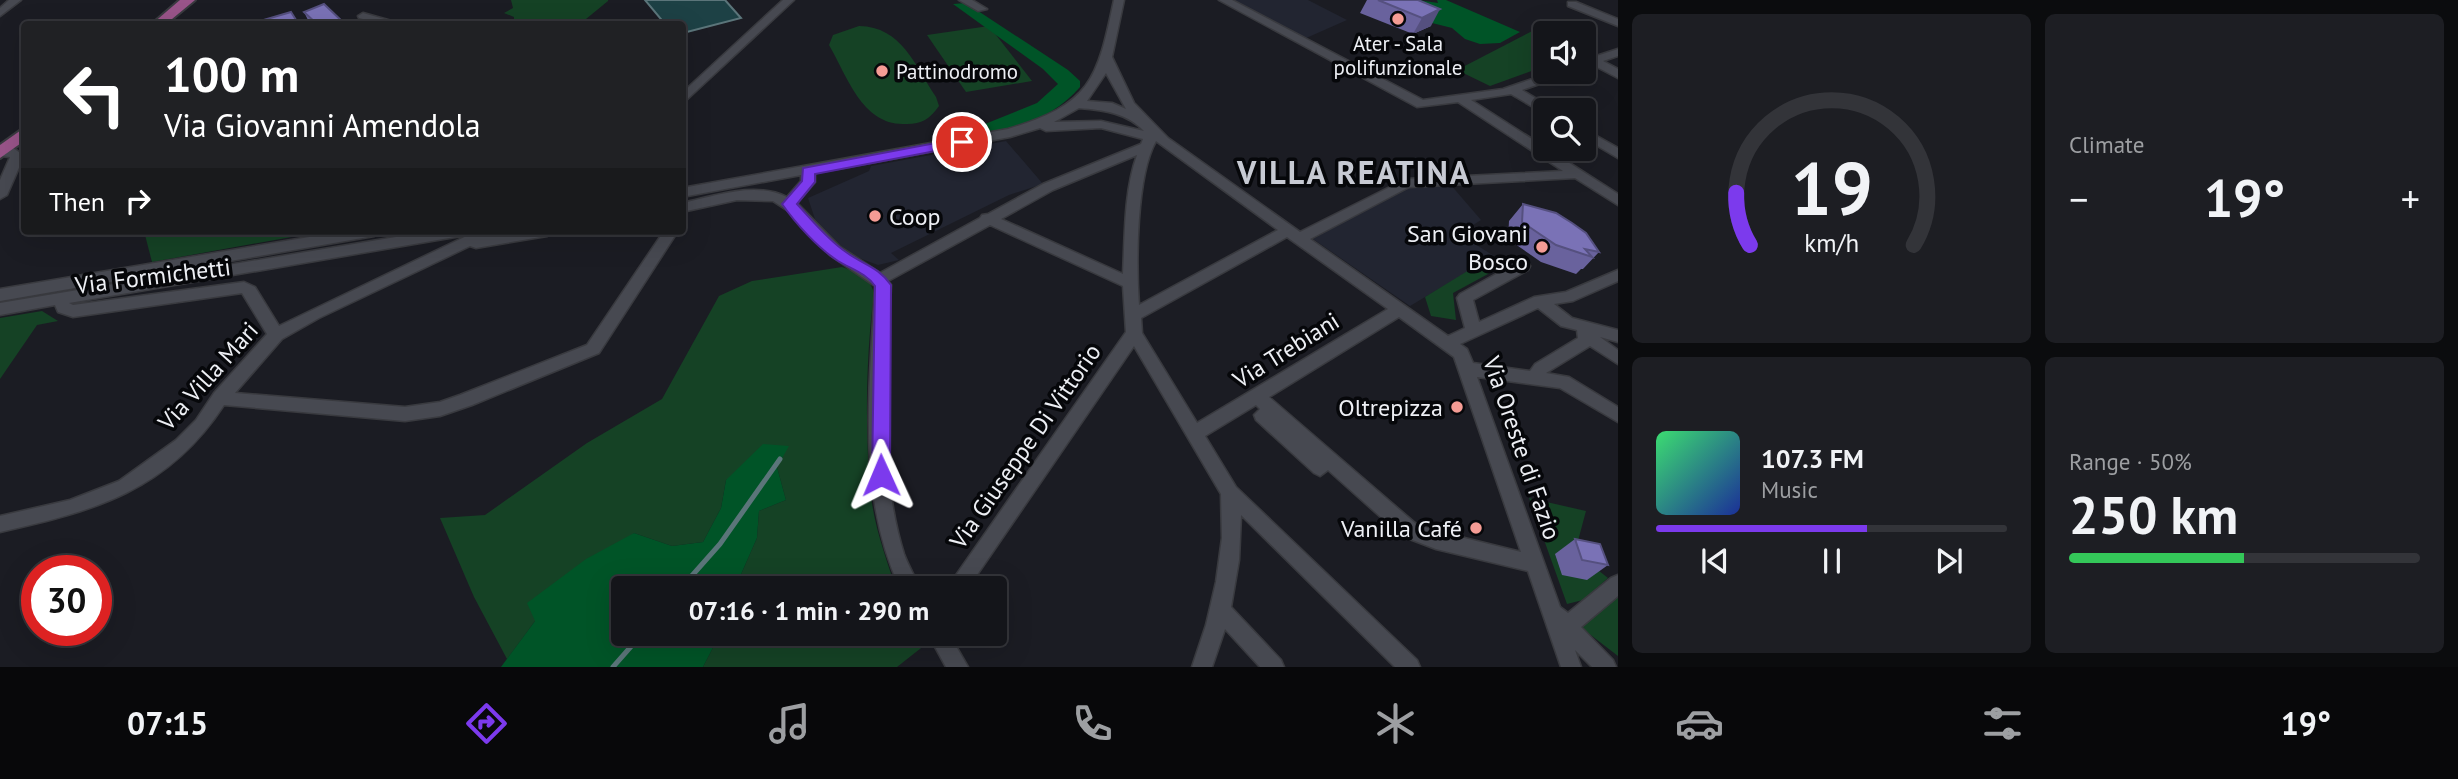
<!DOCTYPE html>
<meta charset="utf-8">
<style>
body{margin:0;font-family:"PT Sans",sans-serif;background:#1d1e23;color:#f1f3f6;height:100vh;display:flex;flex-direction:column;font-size:26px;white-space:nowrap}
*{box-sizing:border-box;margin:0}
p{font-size:23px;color:#9d9fa2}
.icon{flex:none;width:38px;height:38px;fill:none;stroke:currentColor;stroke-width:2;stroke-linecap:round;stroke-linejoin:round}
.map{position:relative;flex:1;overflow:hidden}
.details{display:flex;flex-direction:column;gap:14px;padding:14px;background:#0b0c0e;width:840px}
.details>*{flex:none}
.guide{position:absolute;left:21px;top:21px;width:665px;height:214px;border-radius:7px;box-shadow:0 7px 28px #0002,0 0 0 2px #333439;background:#202124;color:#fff;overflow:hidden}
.fabs{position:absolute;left:1533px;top:21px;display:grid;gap:14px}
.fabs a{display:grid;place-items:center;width:63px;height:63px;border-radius:7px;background:#14151a;box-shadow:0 7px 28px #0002,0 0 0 2px #333439;font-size:35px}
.speed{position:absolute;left:21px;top:555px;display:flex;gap:14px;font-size:35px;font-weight:700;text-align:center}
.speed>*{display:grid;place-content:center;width:91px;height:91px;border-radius:50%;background:#14151a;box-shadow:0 7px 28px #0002,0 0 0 2px #333439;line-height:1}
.speed .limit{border:10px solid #d22;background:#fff;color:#111}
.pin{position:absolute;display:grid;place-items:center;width:60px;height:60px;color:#fff;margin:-30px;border:4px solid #fff;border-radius:50%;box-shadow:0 2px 7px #0007}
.me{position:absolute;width:77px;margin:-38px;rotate:359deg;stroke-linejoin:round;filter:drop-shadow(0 0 5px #0008)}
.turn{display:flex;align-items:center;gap:24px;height:147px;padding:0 28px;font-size:32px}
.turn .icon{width:91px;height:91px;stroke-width:2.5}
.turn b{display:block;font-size:49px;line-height:60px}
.then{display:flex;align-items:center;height:66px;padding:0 28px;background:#0003;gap:14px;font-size:26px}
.big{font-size:52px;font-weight:700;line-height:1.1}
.details .tile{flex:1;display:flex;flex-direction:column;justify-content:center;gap:10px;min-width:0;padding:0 24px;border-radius:10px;background:#1d1e23}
.details .dial{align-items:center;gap:0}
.dial svg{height:182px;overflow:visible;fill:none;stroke:#333439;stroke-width:7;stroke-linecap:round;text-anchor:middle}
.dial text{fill:#f1f3f6;stroke:none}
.song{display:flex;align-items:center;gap:21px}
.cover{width:84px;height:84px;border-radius:10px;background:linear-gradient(135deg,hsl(140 70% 55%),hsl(230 70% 35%))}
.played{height:7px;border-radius:4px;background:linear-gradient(90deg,#7c3aed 60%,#333439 60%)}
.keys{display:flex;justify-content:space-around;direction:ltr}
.heat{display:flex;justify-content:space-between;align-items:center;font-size:38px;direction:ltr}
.charge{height:10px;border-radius:5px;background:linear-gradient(90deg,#34c759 50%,#333439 0)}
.details .tiles{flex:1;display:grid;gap:14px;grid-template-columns:repeat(2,1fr)}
.trip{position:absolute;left:611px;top:576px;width:396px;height:70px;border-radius:7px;background:#14151a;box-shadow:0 7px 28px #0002,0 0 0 2px #333439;font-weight:700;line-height:70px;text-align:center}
.menu{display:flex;height:112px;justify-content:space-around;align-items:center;background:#08080a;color:#9d9fa2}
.menu .icon{width:49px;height:49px}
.menu .active{color:#7c3aed}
.menu b{font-size:32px;color:#f1f3f6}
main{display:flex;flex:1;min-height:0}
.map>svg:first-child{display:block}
.built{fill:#222531}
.green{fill:#154225}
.forest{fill:#005427}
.water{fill:#1d4145;stroke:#5b757a;stroke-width:2}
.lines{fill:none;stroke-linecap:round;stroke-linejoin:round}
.stream{stroke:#5b757a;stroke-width:5}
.minor-casing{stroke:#393a3f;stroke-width:3}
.major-casing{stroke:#393a3f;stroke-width:4}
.minor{fill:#474951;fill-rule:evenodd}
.major{fill:#995489;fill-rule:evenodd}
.wall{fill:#69629d}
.shaded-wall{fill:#55507f}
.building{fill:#7a72b6;stroke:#55507f;stroke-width:2}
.route{fill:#7c3aed;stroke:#51269a;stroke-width:2}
.poi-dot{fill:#f59c95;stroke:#06070a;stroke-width:2.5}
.labels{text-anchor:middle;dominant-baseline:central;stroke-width:7;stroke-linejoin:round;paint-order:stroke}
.far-poi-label{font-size:21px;fill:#edeff4;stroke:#06070a}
.poi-label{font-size:24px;fill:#edeff4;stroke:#06070a;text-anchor:end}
.street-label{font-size:24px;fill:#edeff4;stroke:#06070a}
.district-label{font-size:32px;font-weight:bold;letter-spacing:2px;fill:#c7cad3;stroke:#06070a}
</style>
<main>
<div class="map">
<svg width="1618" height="667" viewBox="0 0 1618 667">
<rect width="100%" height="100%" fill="#1b1c23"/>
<g class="built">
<path d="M1232,0H1308L1347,20L1304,39Z"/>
<path d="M1006,141L1043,184L1009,195L891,253L899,260L878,265L848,254L815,219L808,198L869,171L871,166Z"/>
<path d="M1450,184L1481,220L1459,234L1494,256L1410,306L1313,239L1402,188Z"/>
</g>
<g class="green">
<path d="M511,0H608V1L586,19L514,24V17L504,13L513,8Z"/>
<path d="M859,26C902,27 914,64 936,97L939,106C929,120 920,125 903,124C862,124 847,76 829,45L833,35Z"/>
<path d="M989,26L1032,81L966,92L927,35Z"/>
<path d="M1536,29L1546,33L1545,66L1490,86L1457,70Z"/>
<path d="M144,231H325L152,262Z"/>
<path d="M1487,259L1499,268L1453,293L1456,320L1431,316L1425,297Z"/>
<path d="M842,267C858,273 869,275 874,293C866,356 865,425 870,488C873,522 885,556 896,588H735L757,538L759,511L786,500L777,467L726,480L721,508L703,542L672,546L634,533L535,621L507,659L474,597L440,518L485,515L587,443L662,399L719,296L752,281Z"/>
<path d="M42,311L58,321L37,325L0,379V318Z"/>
<path d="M1529,498L1586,511L1575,552L1608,578L1583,600L1567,604Z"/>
<path d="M1618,594V656L1579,626Z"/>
<path d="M720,634H925L930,641L897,667H703Z"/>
</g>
<g class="forest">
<path d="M1418,0L1438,3L1437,0H1446L1520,32L1500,43L1480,44L1465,39L1452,28L1428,22Z"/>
<path d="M966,3L1068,70L1080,81V87C1058,113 1021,131 986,131L980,126L1037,103L1058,84L1043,69L953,4Z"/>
<path d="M763,444L789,446L777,467L786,500L759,511L757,538L735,588H623V634H720L703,667H501L535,621L527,603L586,559L634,533L672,546L703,542L721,508L726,480Z"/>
</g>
<path class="water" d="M645,0H725L741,18L683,33L682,24H665Z"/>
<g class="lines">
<g class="stream">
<path d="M681,588L720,544L780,459"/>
<path d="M613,667L642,634"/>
</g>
<defs>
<g id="minor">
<path d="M9,0H21L0,16V8Z"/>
<path d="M783,0H794L682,104V93Z"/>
<path d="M959,0H972L987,9L978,11Z"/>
<path d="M1114,0H1124L1112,57L1134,103L1168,138L1300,232L1406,179L1563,171L1458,102L1417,107L1219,0H1232L1423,100L1503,89L1553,72H1570L1568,74L1522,90L1550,107L1552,110H1545V114L1511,94L1471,100L1618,194V205L1575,178L1409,187L1310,239L1448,336L1465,328L1457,298L1460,294L1518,262H1528L1530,266L1528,270L1473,300L1479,322L1534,297L1566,292L1618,270V281L1573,301L1554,304L1572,318L1618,330V342L1600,337L1618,350V364L1590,346L1546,373L1569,377L1618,407V422L1560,388L1477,377L1560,607L1568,613L1611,578L1618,575V596L1581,627L1613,660L1616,667H1592L1575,650L1581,667H1561L1528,571L1436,549L1402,536L1328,470L1320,476L1314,473L1256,420L1254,415L1260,409L1256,405L1205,436L1236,487L1417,660L1420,667H1395L1241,515L1239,560L1231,607L1281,660L1284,667H1260L1225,629L1212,667H1192L1206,625L1216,582L1222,538L1221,494L1134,346L968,588H947L1126,332L1123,286L990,225L888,281L891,285C887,373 877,468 904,554C908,565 915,577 920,588H900C856,494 870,387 875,286L830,255L790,212L773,201L737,200L682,212V203C715,196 755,181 787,197L801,181V175L682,197V188L1008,129C1091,104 1097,81 1114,0ZM1106,73L1126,109L1112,103L1087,101ZM1079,108C1104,110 1127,113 1144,131L1101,121L1054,122ZM1040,128L1046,131L1101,128L1143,139L1141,144L1043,184L988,214L982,215L980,218L880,273L840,247L797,203L815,182V173L1010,137ZM1156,141L1278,230L1139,305C1136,264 1136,176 1156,141ZM1137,155C1124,191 1125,235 1123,274L1001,219L1053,190ZM1287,237L1388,309L1197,423L1142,333L1141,318ZM1538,308L1561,326L1577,330L1578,338L1535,364L1530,371L1473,363L1467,349L1460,344ZM1399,317L1454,357L1521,552L1436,531L1416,524L1269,397Z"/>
<path d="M1568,2H1576L1618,19V26L1568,6Z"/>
<path d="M363,13L395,22L397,24H381L359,18L358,16Z"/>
<path d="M1618,49V56L1603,61L1618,69V78L1593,65L1584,67V60Z"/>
<path d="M1584,129L1618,148V158L1584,138Z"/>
<path d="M12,147L24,156L7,195L0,199V180L10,157L0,156V148Z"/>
<path d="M345,231H381L374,236L0,301V289Z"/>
<path d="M432,231H468L461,236L69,303L73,305L244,282L255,287L279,326L477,231H496L492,235L518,231H554L547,236L476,248L470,246L319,318L282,339L235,393L405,407L440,402L460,395L587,345L664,231H678L599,353L472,405L440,416L405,421L224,405C168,491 94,511 0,532V516L70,500L119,481L176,440L196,420L214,393L267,334L242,293L73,317L58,312L55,305L0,315V303Z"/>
<path d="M928,634H949L968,667H946Z"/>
</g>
<g id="major">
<path d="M180,0H195L166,24H152Z"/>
<path d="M24,128V141L0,158V145Z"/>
</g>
</defs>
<use href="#minor" class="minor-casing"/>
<use href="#major" class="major-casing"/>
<use href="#minor" class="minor"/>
<use href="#major" class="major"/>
</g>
<g class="wall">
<path d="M1367,0H1418L1431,26L1413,34L1360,13Z"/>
<path d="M304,12L345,24H310Z"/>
<path d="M1523,204L1599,252L1583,269H1581L1576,274L1541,262L1508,239L1509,221Z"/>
<path d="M1575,539L1608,565L1587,580L1562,575L1555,554Z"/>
</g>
<path class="shaded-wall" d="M1440,9L1431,26L1413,34L1422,18Z"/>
<g class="building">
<path d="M1378,0H1418L1440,9L1422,18Z"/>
<path d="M324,4L345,24H317L304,12Z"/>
<path d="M291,12L298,23L293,24H250Z"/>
<path d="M1523,204L1556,213L1572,223L1586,233L1599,252L1585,249L1592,257L1556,245L1522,222Z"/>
<path d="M1575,539L1600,544L1608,565L1582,560Z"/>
</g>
<path class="route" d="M962,138L967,139V145L815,174V182L797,204C812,220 827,239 846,252C862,264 879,267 891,285L890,475L881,483L872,475L875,286C866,273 851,269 838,261C818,248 796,224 782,204L802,181L803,168Z"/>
<g class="poi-dot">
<circle cx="1398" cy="19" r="7"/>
<circle cx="882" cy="71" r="7"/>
<circle cx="875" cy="216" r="7"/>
<circle cx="1542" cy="247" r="7"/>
<circle cx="1457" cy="407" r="7"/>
<circle cx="1476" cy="528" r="7"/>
</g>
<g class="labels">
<g class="far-poi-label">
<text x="1398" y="43">Ater - Sala<tspan x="1398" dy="24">polifunzionale</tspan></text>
<text x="896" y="71" text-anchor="start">Pattinodromo</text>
</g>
<g class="poi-label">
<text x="889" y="216" text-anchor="start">Coop</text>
<text x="1528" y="233">San Giovani<tspan x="1528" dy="28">Bosco</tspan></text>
<text x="1443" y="407">Oltrepizza</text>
<text x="1462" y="528">Vanilla Café</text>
</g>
<g class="street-label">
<text transform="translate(153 276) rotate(-7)">Via Formichetti</text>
<text transform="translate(1286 350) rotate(-32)">Via Trebiani</text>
<text transform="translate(208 376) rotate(-48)">Via Villa Mari</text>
<text transform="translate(1025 446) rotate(-55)">Via Giuseppe Di Vittorio</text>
<text transform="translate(1522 448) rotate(71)">Via Oreste di Fazio</text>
</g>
<g class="district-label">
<text x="1354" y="172">VILLA REATINA</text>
</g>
</g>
</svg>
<div class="fabs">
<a><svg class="icon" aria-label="sound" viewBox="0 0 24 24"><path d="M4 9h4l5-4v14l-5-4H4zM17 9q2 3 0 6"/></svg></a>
<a><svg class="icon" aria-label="search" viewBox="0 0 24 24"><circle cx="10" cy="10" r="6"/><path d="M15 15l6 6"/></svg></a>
</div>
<div class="speed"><div class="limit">30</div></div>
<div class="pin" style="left:962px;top:142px;background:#d93025"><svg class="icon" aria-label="arrive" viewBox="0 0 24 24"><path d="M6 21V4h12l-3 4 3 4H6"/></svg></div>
<svg class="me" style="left:881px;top:475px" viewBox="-20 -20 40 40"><path d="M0-17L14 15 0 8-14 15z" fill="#7c3aed" stroke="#fff" stroke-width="4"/></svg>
<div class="trip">07:16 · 1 min · 290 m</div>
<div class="guide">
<div class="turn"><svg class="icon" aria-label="left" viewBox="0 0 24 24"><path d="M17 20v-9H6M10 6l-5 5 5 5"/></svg><div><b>100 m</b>Via Giovanni Amendola</div></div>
<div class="then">Then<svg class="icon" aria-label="right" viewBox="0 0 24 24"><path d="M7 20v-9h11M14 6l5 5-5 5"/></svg></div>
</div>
</div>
<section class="details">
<div class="tiles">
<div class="tile dial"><svg viewBox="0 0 100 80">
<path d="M14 69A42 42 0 1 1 86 69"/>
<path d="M14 69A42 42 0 0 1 8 46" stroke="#7c3aed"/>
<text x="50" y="56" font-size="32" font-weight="700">19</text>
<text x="50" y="72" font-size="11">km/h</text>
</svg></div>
<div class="tile"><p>Climate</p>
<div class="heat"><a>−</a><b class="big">19°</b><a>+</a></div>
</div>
<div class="tile">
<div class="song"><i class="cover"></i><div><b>107.3 FM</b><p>Music</p></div></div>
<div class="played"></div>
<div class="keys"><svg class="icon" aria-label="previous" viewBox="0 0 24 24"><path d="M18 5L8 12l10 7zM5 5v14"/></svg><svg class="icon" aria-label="pause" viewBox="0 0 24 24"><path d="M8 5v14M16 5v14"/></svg><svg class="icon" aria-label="next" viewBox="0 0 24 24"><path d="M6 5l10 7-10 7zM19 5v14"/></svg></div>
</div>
<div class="tile"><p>Range · 50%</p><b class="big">250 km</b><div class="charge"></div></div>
</div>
</section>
</main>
<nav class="menu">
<b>07:15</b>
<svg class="icon active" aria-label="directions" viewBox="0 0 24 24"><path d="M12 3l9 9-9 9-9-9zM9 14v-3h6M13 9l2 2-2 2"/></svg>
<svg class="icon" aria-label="music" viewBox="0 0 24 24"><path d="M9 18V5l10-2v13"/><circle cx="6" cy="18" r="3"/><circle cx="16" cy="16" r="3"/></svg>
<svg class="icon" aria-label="phone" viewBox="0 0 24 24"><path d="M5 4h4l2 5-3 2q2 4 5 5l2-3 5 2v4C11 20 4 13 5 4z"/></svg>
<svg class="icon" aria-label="climate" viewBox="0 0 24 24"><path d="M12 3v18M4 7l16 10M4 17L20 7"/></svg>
<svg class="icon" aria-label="car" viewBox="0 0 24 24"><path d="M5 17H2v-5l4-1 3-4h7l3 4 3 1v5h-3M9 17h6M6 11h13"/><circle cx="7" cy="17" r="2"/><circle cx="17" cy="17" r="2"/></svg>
<svg class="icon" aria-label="filters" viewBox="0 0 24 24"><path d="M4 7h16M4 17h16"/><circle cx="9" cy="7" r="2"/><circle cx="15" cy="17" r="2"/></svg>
<b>19°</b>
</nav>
